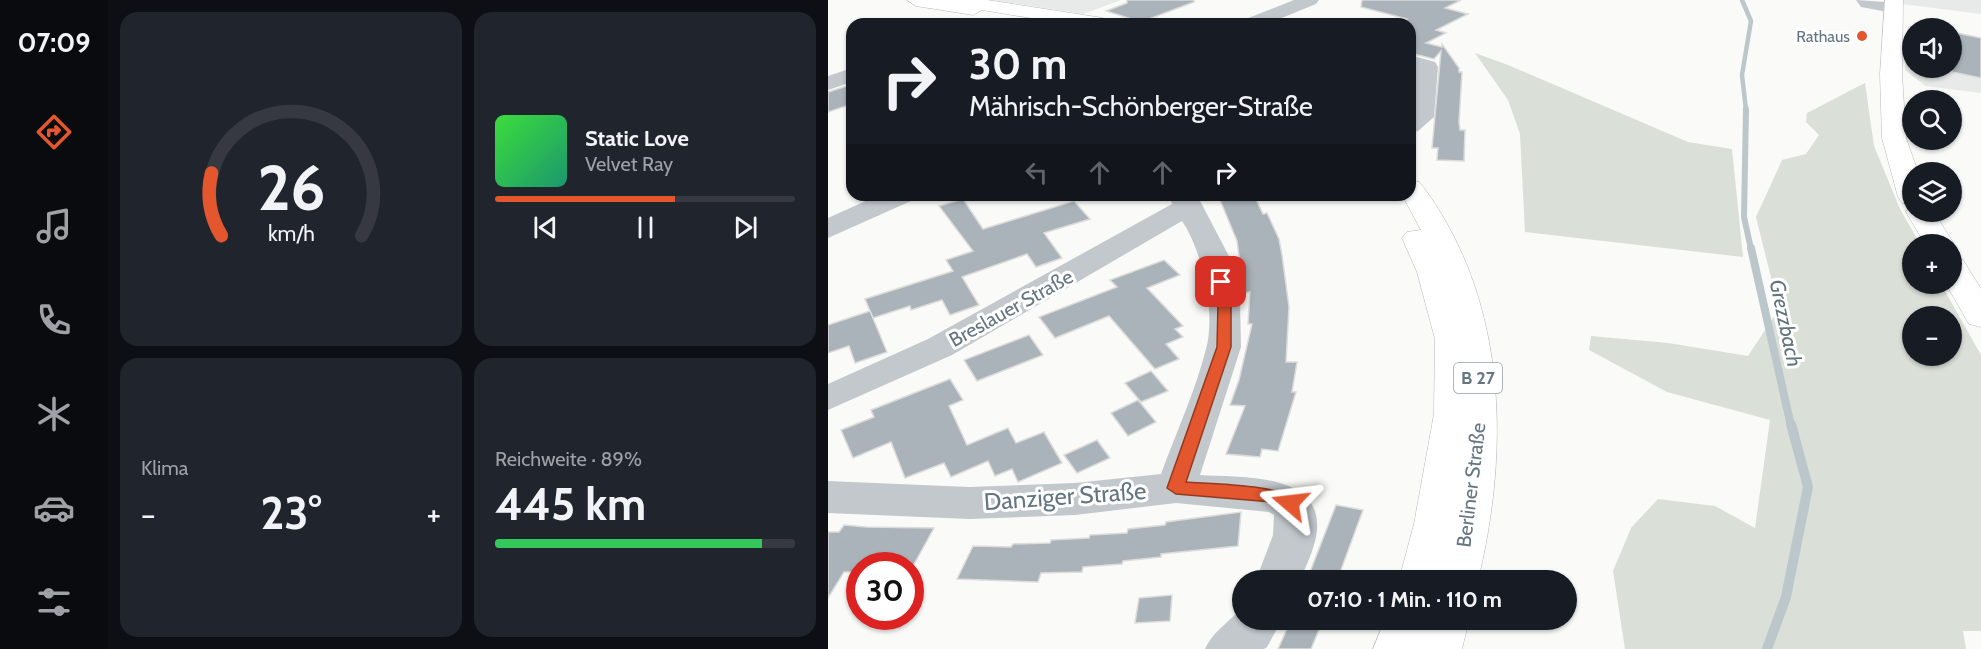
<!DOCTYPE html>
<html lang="de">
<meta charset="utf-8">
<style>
body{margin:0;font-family:Cabin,sans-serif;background:#20242c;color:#f1f3f6;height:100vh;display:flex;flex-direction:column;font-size:22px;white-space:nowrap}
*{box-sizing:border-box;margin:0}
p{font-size:20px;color:#9ea1a6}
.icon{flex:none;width:33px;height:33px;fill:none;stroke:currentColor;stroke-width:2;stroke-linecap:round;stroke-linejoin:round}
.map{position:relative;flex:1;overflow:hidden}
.side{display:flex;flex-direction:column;gap:12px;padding:12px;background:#0d0f14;width:720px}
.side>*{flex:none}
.hud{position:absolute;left:18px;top:18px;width:570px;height:183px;border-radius:18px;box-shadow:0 2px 4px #0004;background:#171b24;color:#f1f3f6;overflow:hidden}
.buttons{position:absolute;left:1074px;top:18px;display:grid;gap:12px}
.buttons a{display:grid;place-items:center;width:60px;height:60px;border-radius:50%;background:#171b24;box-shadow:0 2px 4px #0004;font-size:30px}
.speed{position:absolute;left:18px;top:552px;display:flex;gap:12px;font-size:30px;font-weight:700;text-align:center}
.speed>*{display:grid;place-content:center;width:78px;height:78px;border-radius:50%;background:#171b24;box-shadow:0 2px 4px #0004;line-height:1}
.speed .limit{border:9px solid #d22;background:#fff;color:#111}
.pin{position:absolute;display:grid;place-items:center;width:51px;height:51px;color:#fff;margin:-26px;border-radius:12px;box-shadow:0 3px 9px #0006}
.me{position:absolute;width:66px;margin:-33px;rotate:287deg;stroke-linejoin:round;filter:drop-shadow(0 0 4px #0008)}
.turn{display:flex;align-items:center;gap:21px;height:126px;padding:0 24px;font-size:27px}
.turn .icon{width:78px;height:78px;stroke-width:2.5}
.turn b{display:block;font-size:42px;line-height:51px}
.lanes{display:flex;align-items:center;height:57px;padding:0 24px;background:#0003;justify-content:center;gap:30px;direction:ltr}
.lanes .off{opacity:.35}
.big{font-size:45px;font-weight:700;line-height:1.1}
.side .widget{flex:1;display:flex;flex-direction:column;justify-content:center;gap:9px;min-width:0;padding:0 21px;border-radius:18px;background:#20242c}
.side .dial{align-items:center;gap:0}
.dial svg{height:156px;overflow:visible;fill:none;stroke:#363941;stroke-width:7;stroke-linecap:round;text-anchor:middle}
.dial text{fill:#f1f3f6;stroke:none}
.song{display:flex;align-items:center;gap:18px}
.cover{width:72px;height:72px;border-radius:9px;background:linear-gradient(135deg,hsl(120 70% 55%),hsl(160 70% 35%))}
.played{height:6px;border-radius:3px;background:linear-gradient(90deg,#e4572e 60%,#363941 60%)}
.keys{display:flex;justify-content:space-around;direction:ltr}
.heat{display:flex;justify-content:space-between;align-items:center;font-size:33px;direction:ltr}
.charge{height:9px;border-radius:4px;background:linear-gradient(90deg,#34c759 89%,#363941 0)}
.side .tiles{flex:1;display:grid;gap:12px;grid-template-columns:repeat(2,1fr)}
.trip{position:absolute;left:404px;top:570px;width:345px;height:60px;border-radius:30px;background:#171b24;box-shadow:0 2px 4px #0004;font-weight:700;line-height:60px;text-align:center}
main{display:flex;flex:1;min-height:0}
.dock{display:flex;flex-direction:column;width:108px;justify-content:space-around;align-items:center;background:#090b0e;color:#9ea1a6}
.dock .icon{width:42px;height:42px}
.dock .current{color:#e4572e}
.dock b{font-size:27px;color:#f1f3f6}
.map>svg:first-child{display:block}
.built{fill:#e8e9e9}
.green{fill:#dadfd7;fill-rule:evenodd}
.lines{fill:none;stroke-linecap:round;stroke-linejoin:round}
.stream-far3{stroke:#bbc7cb;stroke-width:4.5}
.stream-far2{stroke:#bbc7cb;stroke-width:6}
.stream-far1{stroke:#bbc7cb;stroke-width:8}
.stream{stroke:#bbc7cb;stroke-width:10}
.building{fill:#aab3b9;stroke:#dcdcda;stroke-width:1.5}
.major-casing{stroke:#b5babe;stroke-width:1}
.highway-casing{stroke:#b4b9bd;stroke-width:1}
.minor{fill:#c3c8cc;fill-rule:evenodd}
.major{fill:#fff;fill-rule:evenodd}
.highway{fill:#fff;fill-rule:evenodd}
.route{fill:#e4572e;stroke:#94391e;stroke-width:1.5}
.poi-dot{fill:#e4572e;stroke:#fff;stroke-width:2}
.labels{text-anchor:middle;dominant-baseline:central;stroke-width:6;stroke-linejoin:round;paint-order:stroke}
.far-poi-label{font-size:16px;fill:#657683;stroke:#fff;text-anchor:end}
.shield{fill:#fff;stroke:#939fa8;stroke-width:1.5}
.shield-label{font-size:18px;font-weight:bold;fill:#657683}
.street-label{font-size:20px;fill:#657683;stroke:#fff}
.water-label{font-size:21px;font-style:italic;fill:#60757c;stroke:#fff}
.near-street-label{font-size:24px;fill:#657683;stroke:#fff}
</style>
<main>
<nav class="dock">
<b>07:09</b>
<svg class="icon current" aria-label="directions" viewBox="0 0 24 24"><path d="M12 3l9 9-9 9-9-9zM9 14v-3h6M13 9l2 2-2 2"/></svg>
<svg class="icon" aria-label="music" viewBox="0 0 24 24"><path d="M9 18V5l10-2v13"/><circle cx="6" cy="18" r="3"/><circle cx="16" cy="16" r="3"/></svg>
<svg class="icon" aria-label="phone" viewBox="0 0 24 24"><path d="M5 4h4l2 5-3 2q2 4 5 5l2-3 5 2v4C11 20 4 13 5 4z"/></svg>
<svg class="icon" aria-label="climate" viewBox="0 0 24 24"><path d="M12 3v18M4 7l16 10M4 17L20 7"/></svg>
<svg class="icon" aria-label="car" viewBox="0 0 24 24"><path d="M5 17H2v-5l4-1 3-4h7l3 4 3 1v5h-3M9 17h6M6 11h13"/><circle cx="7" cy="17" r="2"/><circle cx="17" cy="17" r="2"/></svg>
<svg class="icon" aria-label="filters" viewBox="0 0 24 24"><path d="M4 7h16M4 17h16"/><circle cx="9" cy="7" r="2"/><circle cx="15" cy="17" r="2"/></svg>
</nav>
<section class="side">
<div class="tiles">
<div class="widget dial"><svg viewBox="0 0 100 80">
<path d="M14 69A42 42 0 1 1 86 69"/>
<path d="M14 69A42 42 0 0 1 9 37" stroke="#e4572e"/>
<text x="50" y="56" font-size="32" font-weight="700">26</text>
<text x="50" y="72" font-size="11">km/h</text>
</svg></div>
<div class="widget">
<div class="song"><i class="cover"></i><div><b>Static Love</b><p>Velvet Ray</p></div></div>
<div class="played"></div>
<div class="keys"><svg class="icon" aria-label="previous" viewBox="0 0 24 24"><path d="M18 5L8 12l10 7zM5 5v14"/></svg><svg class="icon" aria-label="pause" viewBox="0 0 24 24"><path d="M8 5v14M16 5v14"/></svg><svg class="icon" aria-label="next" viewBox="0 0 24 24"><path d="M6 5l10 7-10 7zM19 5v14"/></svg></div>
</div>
<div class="widget"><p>Klima</p>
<div class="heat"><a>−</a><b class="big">23°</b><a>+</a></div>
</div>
<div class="widget"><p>Reichweite · 89%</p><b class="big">445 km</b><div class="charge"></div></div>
</div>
</section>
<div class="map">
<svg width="1153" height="649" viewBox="0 0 1153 649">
<rect width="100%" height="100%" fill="#fafaf8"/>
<g class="built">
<path d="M165,0H293L255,14Z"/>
<path d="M1066,0H1153V14L1066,3Z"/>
<path d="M1080,26L1094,28H1084V68H1124V33L1153,38V93L1097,86L1077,70Z"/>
</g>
<g class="green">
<path d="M647,53L680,65L860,142L904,149L915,257L697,232L692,134L680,100Z"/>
<path d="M1037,83L1046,146L1072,209L1092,244H1084V284H1113L1153,355V631H1135L1138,649H797L785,571L803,528L830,499L887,506L927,528L942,420L839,392L761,350L763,336L840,343L920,356L951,309L928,217L954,160L978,154L991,135L978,122L979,113ZM1084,316H1124V356H1084Z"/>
</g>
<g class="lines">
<path class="stream-far3" d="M914,0L923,21L914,75L918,110"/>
<path class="stream-far2" d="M918,109L916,217L923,249"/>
<path class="stream-far1" d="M923,248L963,426"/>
<path class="stream" d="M939,649L958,597L980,487L963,424"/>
</g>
<g class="building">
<path d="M299,0H366V2L313,22L278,11L299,3Z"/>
<path d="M534,0H633L617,8L640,14L608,30L618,33L598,43L614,47V44L631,68V72H634L631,122L632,130H637L636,161L609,160L610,148H604L613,51L606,59L582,53V24H569L579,19L533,7Z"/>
<path d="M1124,32L1153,38V78L1124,72Z"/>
<path d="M22,85L24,104L0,112V92Z"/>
<path d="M390,195H426L435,214L439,213L451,239L454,255L461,307L458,362H469L464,392H468L450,451L434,449L432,457L398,454L417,406L402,405L411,380L424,324H420L422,292L416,293L409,241Z"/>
<path d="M135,199L155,229L246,201L262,219L216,233L234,258L208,267L199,254L134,277L151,305L122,315L114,300L83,310L82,306L45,318L37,299L125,271L118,260L145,251L111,206Z"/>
<path d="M336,260L352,275L319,288L355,326L347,329L355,337L338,344L351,359L327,369L281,316L227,338L211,317L289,287L282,280Z"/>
<path d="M42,311L59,352L27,363L21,346L0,353V325Z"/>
<path d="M201,335L215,355L149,381L136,360Z"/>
<path d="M323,371L340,391L313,402L297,383Z"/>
<path d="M122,379L135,400L121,406L139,445L180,428L188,443L216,432L234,463L190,482L184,469L167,476L160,461L123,477L116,463L77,478L63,442L25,458L13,430L46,417L43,410Z"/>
<path d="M310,400L328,422L300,436L283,413Z"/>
<path d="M269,440L282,458L249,473L236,455Z"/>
<path d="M508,505L535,510L510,578L482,572Z"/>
<path d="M413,512L410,546L333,554V557L295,561L294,564L255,567L254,572L213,573L210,582L129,579L145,546L183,547L185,544L222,543L223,540L261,538L262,535L299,533L300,529L337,525L338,522Z"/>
<path d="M16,525L38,527L106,528L85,566H32L30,572H16L0,598V532H11Z"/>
<path d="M344,595L342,621L307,623L311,598Z"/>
<path d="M463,620H495L483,649H450Z"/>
</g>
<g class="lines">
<defs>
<g id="major">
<path d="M1057,0H1075L1074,74L1078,138L1090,172H1084V205L1074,203L1070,197L1054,138L1052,74Z"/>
<path d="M1084,205V212H1106L1126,244L1124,247V244H1097L1078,212Z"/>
<path d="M1124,257L1135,260L1153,289V327L1141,324L1118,284H1124Z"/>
</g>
<g id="highway">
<path d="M79,0H159L275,18L285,24H239L154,10L145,15L88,6Z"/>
<path d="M582,180L591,182L596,188C679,301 682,449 650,580H571L586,524L606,414L607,339L589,272L574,238L579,232L593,230L574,195H582Z"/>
<path d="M557,620H641L634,649H545Z"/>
</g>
</defs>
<use href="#major" class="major-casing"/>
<use href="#highway" class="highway-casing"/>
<g class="minor">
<path d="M466,0H491L488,4L439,24H412L415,20Z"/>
<path d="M1028,0L1072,3L1074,7L1065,13L1033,7Z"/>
<path d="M582,55L607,62L610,67L606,117L590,131L582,133L588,70L582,68Z"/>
<path d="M24,68V82L0,90V76Z"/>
<path d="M51,195H87L83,201L0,238V218Z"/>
<path d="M341,195H369L404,262L412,302L413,347L372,475C413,478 500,471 488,537C485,552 478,566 472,580H428L445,535L446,515L441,512L348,503L247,515L141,519L0,513V481L141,487L247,483L333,474C348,433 367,392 378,349C388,313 375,252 354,221L124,355L0,410V384L100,339L344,204Z"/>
<path d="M414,607V620H454L439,647L436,649H377C386,630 402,622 414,607Z"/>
</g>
<use href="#major" class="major"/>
<use href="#highway" class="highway"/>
</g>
<path class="route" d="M393,278L399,282L403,302V347L358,482C380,484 460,484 470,503L468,508L462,510L444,502L348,494L339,488L389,347L390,302L386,282Z"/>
<circle class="poi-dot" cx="1034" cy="36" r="6"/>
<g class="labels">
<g class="far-poi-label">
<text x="1022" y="36">Rathaus</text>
</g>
<rect class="shield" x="626" y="363" width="48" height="30" rx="4.5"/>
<g class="shield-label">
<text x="650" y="378">B 27</text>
</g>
<g class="street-label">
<text transform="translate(183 308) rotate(-29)">Breslauer Straße</text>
<text transform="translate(643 485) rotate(-83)">Berliner Straße</text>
</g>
<g class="water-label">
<text transform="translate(958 323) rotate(78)">Grezzbach</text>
</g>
<g class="near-street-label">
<text transform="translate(237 496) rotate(-4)">Danziger Straße</text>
</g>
</g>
</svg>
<div class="buttons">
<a><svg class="icon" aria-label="sound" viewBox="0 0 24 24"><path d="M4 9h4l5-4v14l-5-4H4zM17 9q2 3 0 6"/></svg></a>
<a><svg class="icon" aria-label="search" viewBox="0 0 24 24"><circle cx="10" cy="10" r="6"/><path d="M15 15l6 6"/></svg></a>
<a><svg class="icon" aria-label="layers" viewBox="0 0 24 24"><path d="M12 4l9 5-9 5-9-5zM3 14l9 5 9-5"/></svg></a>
<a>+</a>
<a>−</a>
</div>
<div class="speed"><div class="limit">30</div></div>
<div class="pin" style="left:393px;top:282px;background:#d93025"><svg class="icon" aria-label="arrive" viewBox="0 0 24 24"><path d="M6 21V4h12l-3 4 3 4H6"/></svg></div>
<svg class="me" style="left:462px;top:503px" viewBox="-20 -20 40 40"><path d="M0-17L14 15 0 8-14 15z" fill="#e4572e" stroke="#fff" stroke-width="4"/></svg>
<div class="trip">07:10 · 1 Min. · 110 m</div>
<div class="hud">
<div class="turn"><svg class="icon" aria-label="right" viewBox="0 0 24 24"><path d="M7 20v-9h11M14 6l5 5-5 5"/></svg><div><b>30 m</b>Mährisch-Schönberger-Straße</div></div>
<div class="lanes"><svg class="icon off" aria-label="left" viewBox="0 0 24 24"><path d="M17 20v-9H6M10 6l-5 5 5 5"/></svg><svg class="icon off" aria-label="ahead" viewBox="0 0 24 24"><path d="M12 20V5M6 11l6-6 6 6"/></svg><svg class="icon off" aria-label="ahead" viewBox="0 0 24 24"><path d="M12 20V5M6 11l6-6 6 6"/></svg><svg class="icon" aria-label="right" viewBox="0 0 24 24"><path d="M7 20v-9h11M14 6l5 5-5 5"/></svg></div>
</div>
</div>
</main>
